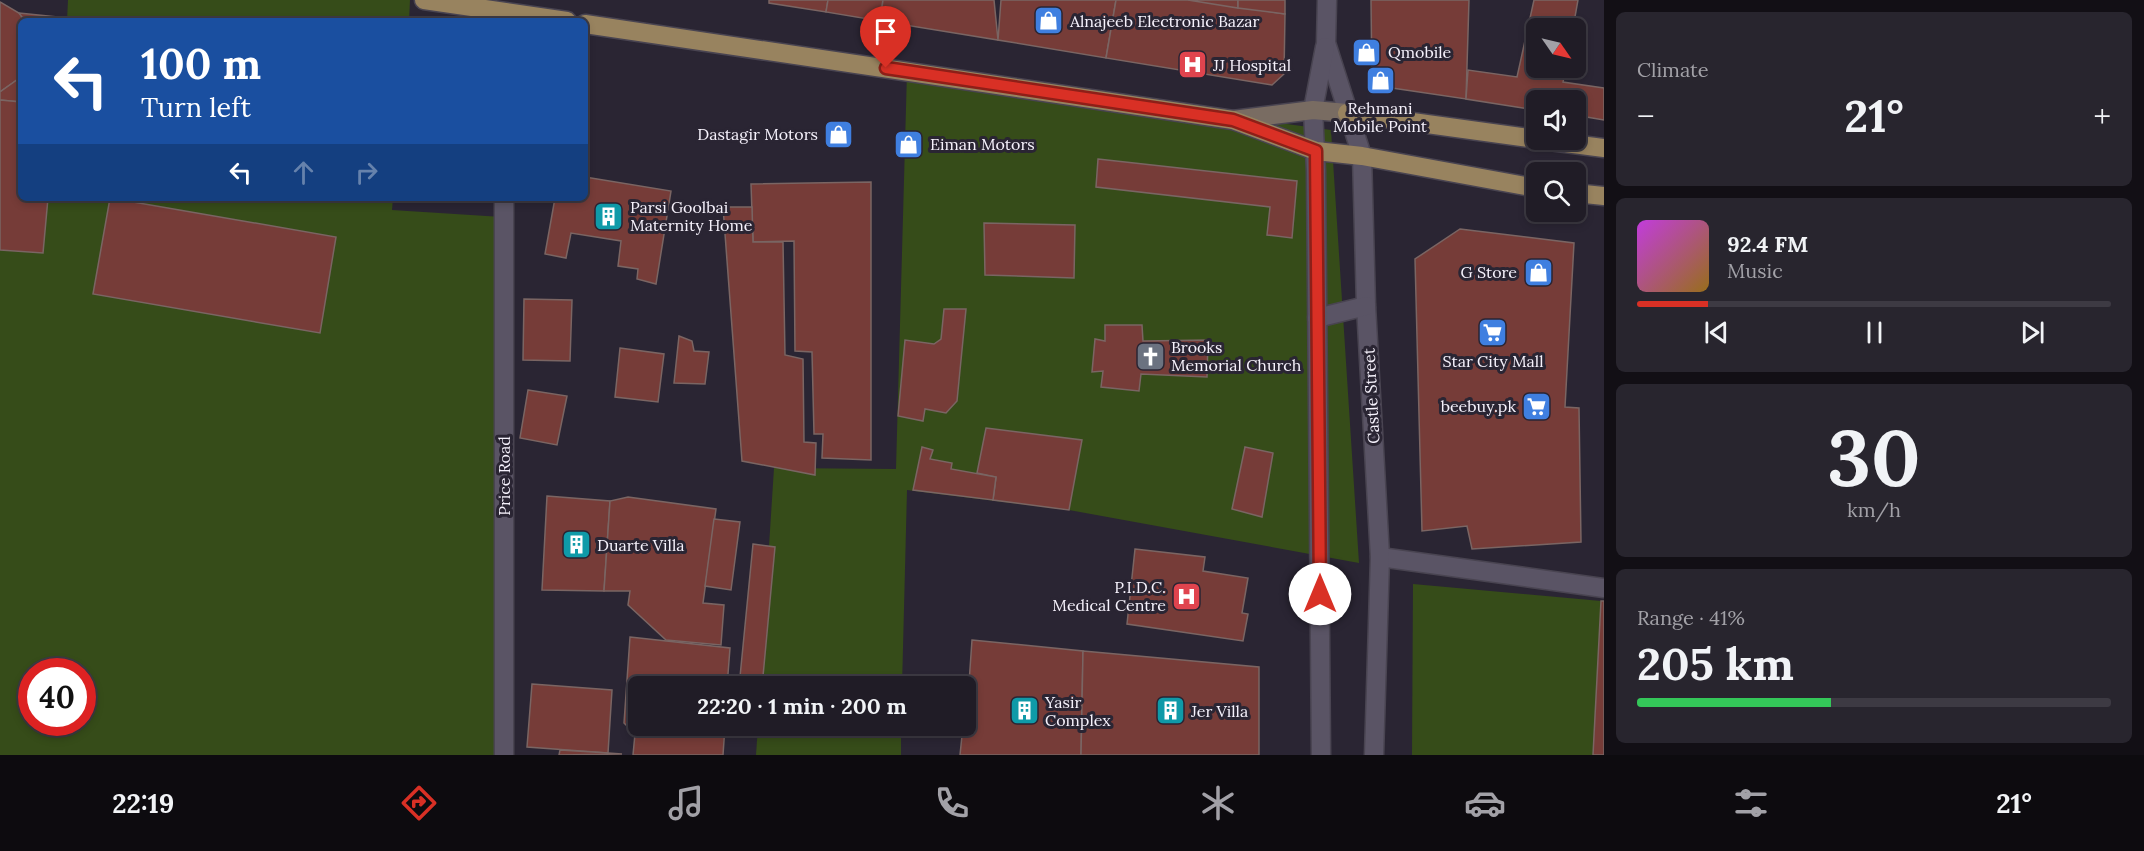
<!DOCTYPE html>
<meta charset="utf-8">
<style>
body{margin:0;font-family:Lora,serif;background:#28252e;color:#f1f3f6;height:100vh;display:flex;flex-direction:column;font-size:22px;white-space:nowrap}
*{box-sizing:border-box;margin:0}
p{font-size:20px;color:#a2a1a7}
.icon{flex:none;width:33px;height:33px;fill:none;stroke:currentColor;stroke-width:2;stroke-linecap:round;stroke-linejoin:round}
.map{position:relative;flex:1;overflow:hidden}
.details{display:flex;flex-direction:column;gap:12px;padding:12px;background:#120f15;width:540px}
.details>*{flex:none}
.hud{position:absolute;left:18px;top:18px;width:570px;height:183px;border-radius:9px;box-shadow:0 3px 9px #0003,0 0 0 2px #3d3a43;background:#1a4fa0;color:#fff;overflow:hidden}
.needle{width:39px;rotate:124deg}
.tools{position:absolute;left:1526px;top:18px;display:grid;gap:12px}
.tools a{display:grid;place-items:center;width:60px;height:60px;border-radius:9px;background:#201c26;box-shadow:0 3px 9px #0003,0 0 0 2px #3d3a43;font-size:30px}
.speed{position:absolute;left:18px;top:658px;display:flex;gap:12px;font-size:30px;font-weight:700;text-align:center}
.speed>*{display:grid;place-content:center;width:78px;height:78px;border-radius:50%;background:#201c26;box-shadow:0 3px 9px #0003,0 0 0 2px #3d3a43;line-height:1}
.speed .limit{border:9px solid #d22;background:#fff;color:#111}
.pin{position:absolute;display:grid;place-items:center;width:51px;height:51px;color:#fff;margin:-62px -26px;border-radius:50% 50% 50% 0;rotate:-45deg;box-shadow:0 0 6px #0007}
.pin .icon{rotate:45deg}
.me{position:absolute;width:66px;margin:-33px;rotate:0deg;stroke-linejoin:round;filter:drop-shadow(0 0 4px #0008)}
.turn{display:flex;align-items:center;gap:21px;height:126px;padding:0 24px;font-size:27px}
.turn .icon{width:78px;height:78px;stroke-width:2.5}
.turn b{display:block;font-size:42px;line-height:51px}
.lanes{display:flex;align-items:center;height:57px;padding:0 24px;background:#0003;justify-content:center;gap:30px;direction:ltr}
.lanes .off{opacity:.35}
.big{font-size:45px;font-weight:700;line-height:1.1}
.details .tile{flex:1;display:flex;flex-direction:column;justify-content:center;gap:9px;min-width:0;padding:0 21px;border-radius:9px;background:#28252e}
.details .dial{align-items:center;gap:0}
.dial b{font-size:78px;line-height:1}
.song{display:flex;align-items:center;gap:18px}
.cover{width:72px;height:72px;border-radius:9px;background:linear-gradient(135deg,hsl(290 70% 55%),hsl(40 70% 35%))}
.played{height:6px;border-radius:3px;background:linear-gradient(90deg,#d93025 15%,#3d3a43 15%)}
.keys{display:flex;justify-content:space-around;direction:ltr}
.heat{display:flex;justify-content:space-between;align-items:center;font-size:33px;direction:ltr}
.charge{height:9px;border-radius:4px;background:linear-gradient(90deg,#34c759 41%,#3d3a43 0)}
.trip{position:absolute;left:628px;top:676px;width:348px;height:60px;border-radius:9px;background:#201c26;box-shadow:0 3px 9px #0003,0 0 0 2px #3d3a43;font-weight:700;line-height:60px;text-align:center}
.tabs{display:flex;height:96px;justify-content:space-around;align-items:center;background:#0d0b0f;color:#a2a1a7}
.tabs .icon{width:42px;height:42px}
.tabs .on{color:#d93025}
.tabs b{font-size:27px;color:#f1f3f6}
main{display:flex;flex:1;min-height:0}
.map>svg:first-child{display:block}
.green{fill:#364c19;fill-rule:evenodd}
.building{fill:#763c38;stroke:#7a6563;stroke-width:1.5}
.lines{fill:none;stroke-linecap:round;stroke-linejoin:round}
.minor-casing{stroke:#494451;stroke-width:21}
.tertiary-casing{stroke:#494451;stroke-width:21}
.secondary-casing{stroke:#494451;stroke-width:21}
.primary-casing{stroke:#494451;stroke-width:21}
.minor{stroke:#5a5465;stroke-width:18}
.tertiary{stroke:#5a5465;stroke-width:18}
.secondary{stroke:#796c62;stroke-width:18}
.primary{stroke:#98835f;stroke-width:18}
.route-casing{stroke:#8d1f18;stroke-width:15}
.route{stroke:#d93025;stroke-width:10}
.labels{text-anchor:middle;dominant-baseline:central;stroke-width:6;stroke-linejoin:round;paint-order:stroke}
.poi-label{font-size:16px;fill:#f6f2fc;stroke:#2a2533;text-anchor:start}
.street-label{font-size:16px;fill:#f6f2fc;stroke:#2a2533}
</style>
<main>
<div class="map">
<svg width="1604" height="755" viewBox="0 0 1604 755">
<rect width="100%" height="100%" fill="#2a2533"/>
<g class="green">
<path d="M68,0H410L409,21H67Z"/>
<path d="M907,72L1331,130L1359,563L1069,510L907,490L902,687H760L774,468L896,469Z"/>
<path d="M47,198H393L392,210L502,217L504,755H0V250L43,253ZM32,672H82V723H32Z"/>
<path d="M1413,584L1601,601L1593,755H1412Z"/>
<path d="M758,726H901V755H756Z"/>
</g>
<g class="building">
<path d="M769,0H828L826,12L769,3Z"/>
<path d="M828,0H883L880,21L826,12Z"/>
<path d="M883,0H994L998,40L880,21Z"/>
<path d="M1001,0H1116L1106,58L998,40Z"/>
<path d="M1116,0H1193L1285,14L1284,74L1272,85L1106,58Z"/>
<path d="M1188,0H1238V8Z"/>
<path d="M1238,0H1285V14L1238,8Z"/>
<path d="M1371,0H1469L1466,99L1372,85Z"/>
<path d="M1534,0H1578L1573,28H1536V68H1566L1563,82L1604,88V120L1575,115V100H1536V110L1466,99L1468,70L1517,77Z"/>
<path d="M0,2L19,13L25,21H21V77L0,92Z"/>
<path d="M19,13L67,18V21H25Z"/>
<path d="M21,77V102L0,100V92Z"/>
<path d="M0,100L21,102V198H48L43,253L0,250Z"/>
<path d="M1098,159L1297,181L1292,238L1267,235L1270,207L1096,187Z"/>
<path d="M585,177L671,191L656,284L637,279L638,269L618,266L621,241L571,233L566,258L545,254L555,198H585Z"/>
<path d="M871,182V460L822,458L823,434H814L812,352L795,351L794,241L753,242L751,184Z"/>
<path d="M110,198L336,237L320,333L93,294Z"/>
<path d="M723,207H752L753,242H783L785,355L803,359L804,442L816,443L815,475L742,461Z"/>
<path d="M984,223L1075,225L1074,278L985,275Z"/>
<path d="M1460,229L1574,243L1565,407L1579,408L1581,542L1472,549L1467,526L1422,531L1415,259Z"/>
<path d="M524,299L572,300L570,361L523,360Z"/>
<path d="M944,309H966L957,401L946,413L925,409L923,421L898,416L905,340L934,344L941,339Z"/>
<path d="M1105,325H1142L1143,341L1208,340L1207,377L1141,374L1139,391L1101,387L1103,371L1092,372L1095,339L1105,341Z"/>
<path d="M679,336L692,341L694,351L709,352L705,384L674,383Z"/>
<path d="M620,348L664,354L658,402L615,397Z"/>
<path d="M528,390L567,396L557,445L520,438Z"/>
<path d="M986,428L1082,440L1069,510L993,500L996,477L977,473Z"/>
<path d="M922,447L933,450L930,459L952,463L951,469L996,477L993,500L913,490Z"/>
<path d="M1245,447L1273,453L1262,517L1232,509Z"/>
<path d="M547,496L610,501L604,591L542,590Z"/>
<path d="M628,497L716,509L703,603L724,605L721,645L666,640L628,605L630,591H604L610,501Z"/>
<path d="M714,519L740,522L731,590L705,586Z"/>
<path d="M753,544L775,547L762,687H739Z"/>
<path d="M1135,549L1205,557L1203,571L1248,578L1242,613L1248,614L1243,641L1127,624Z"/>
<path d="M1601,601H1604V755H1593Z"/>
<path d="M630,637L730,648L727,687H639V726H725L723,755H633L635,734L624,723Z"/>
<path d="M972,640L1083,651L1081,755H960L963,726H966Z"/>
<path d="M1083,651L1259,667V755H1081Z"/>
<path d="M532,684L612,690L608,753L527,747Z"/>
<path d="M560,750L608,753L622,754L559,755Z"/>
</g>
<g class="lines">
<defs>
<g id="minor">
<path d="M504,198V755"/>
<path d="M1380,557L1604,588"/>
</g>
<g id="tertiary">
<path d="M1327,0L1326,43L1362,156L1366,306L1380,557L1374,755"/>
<path d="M1317,318L1366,306"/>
<path d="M1321,755L1316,171L1313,110L1325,47"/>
</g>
<path id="secondary" d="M1233,120L1313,110L1347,113"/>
<g id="primary">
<path d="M424,0L567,21"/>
<path d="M585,24L1233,120L1316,151L1362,156L1536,188"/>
<path d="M1347,113L1536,139"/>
<path d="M1542,140L1604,148"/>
<path d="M1575,193L1604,196"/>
</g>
</defs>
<use href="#minor" class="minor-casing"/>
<use href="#tertiary" class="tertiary-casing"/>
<use href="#secondary" class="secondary-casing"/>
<use href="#primary" class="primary-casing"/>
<use href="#minor" class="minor"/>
<use href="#tertiary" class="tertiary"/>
<use href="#secondary" class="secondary"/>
<use href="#primary" class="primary"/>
</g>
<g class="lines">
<defs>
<path id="route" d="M886,68L1233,120L1316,151L1320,594"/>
</defs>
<use href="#route" class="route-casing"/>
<use href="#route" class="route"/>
</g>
<defs>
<symbol id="shop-square" viewBox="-11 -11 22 22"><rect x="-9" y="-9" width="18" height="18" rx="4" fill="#3f7fe0" stroke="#2a2533"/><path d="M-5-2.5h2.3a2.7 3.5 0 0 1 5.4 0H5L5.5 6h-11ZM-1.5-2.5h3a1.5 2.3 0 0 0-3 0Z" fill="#fff"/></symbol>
<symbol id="hospital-square" viewBox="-11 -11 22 22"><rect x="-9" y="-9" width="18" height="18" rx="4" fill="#e0444e" stroke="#2a2533"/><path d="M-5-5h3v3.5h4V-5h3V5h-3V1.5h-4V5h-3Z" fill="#fff"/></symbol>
<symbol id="building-square" viewBox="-11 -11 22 22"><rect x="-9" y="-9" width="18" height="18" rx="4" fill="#0f9aa8" stroke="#2a2533"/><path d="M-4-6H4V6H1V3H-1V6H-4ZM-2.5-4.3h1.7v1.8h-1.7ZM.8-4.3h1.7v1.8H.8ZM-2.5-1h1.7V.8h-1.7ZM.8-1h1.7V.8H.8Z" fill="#fff"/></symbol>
<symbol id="supermarket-square" viewBox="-11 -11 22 22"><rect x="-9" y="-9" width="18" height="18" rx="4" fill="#3f7fe0" stroke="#2a2533"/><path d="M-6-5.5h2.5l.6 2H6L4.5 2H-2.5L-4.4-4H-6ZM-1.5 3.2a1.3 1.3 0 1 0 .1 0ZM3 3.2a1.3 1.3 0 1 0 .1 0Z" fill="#fff"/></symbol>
<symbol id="church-square" viewBox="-11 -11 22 22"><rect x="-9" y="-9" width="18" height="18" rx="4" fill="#6b7280" stroke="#2a2533"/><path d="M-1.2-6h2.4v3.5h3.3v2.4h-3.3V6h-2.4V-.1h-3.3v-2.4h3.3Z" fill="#fff"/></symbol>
</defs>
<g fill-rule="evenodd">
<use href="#shop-square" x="1032" y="4" width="33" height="33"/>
<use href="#shop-square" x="1350" y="36" width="33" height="33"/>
<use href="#hospital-square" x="1176" y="48" width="33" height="33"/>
<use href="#shop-square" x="1364" y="64" width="33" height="33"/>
<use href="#shop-square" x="822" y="118" width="33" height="33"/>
<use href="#shop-square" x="892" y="128" width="33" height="33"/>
<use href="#building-square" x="592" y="200" width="33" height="33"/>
<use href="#shop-square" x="1522" y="256" width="33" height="33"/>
<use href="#supermarket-square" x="1476" y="316" width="33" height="33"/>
<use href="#church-square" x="1134" y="340" width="33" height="33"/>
<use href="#supermarket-square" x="1520" y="390" width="33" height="33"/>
<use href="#building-square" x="560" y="528" width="33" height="33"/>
<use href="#hospital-square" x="1170" y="580" width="33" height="33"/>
<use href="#building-square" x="1008" y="694" width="33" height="33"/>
<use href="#building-square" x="1154" y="694" width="33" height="33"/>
</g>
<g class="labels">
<g class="poi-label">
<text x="1070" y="21">Alnajeeb Electronic Bazar</text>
<text x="1388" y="52">Qmobile</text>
<text x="1213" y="65">JJ Hospital</text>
<text x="1380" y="108" text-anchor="middle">Rehmani<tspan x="1380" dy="18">Mobile Point</tspan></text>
<text x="818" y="134" text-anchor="end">Dastagir Motors</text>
<text x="930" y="144">Eiman Motors</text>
<text x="630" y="207">Parsi Goolbai<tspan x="630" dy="18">Maternity Home</tspan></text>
<text x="1517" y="272" text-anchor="end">G Store</text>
<text x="1171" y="347">Brooks<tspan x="1171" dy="18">Memorial Church</tspan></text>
<text x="1493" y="361" text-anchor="middle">Star City Mall</text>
<text x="1516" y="406" text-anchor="end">beebuy.pk</text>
<text x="597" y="545">Duarte Villa</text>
<text x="1166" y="587" text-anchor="end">P.I.D.C.<tspan x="1166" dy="18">Medical Centre</tspan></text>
<text x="1045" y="702">Yasir<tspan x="1045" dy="18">Complex</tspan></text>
<text x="1191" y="711">Jer Villa</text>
</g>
<g class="street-label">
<text transform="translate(1371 396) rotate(-93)">Castle Street</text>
<text transform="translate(504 476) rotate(-90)">Price Road</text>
</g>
</g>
</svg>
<div class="tools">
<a><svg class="needle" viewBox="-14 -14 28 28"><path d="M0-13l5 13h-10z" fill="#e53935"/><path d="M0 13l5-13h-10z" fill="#a2a1a7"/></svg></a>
<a><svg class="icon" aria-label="sound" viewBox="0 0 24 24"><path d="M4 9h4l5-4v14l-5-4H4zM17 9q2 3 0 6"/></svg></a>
<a><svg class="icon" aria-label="search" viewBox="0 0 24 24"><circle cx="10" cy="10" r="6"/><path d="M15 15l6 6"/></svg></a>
</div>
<div class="speed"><div class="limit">40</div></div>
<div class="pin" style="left:886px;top:68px;background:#d93025"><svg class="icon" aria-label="arrive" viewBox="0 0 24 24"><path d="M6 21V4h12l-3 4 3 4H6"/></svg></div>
<svg class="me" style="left:1320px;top:594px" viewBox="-20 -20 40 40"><circle r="19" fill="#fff"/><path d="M0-13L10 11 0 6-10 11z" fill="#d93025"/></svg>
<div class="trip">22:20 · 1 min · 200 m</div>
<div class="hud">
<div class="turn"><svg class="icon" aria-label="left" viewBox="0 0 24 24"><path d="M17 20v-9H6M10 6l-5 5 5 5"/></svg><div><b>100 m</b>Turn left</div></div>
<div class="lanes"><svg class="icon" aria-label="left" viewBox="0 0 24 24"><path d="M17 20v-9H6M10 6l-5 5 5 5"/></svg><svg class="icon off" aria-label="ahead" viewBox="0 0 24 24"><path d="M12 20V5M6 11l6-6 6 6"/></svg><svg class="icon off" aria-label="right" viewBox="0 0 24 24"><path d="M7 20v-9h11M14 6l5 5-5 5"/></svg></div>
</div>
</div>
<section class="details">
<div class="tile"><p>Climate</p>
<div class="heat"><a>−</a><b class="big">21°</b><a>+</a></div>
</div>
<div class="tile">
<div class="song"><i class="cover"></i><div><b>92.4 FM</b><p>Music</p></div></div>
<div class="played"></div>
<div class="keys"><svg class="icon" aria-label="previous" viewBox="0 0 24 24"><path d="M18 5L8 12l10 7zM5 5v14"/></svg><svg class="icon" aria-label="pause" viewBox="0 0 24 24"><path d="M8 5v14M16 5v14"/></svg><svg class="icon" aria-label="next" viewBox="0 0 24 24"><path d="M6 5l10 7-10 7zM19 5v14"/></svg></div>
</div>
<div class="tile dial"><b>30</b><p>km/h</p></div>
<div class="tile"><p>Range · 41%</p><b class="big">205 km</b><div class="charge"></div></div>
</section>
</main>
<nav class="tabs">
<b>22:19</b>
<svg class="icon on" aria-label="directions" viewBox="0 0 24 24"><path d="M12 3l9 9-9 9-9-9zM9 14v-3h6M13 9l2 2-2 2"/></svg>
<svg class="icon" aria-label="music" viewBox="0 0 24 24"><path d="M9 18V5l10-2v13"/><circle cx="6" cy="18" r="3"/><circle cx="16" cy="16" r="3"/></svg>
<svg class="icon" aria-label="phone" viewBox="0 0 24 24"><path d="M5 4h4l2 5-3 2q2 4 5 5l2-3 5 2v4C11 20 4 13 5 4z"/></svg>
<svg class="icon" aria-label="climate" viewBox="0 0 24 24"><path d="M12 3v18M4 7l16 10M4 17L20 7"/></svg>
<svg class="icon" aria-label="car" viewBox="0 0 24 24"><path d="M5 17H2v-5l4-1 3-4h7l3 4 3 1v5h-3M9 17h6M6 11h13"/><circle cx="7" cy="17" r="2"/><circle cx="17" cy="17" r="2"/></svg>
<svg class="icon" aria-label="filters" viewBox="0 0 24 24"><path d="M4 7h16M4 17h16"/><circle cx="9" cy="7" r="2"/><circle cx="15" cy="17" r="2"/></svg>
<b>21°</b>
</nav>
